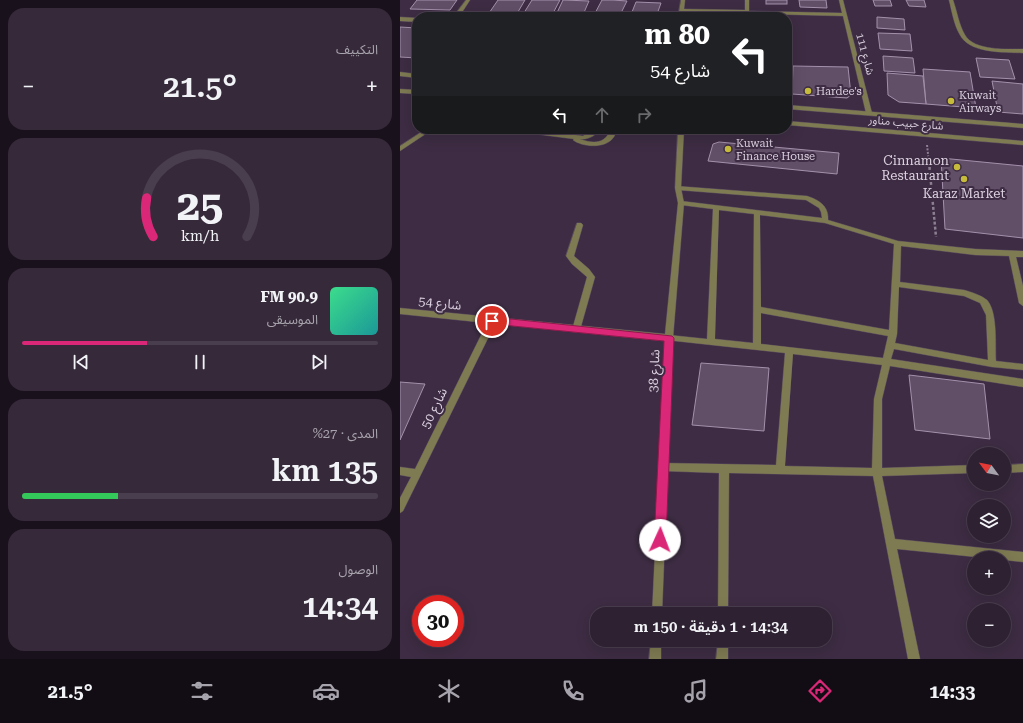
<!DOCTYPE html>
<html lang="ar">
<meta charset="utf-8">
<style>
body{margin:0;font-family:"Roboto Serif","Noto Sans Arabic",serif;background:#36293a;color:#f1f3f6;direction:rtl;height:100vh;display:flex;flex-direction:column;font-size:15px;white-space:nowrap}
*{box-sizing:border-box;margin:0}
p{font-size:13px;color:#a7a3ac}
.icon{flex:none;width:22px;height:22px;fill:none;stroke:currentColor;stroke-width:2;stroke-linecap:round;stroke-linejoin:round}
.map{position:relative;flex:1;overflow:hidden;direction:ltr}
.side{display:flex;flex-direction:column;gap:8px;padding:8px;background:#19121c;width:400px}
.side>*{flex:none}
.top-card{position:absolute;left:12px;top:12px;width:380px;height:122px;border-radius:16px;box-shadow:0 4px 16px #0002,0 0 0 1px #493e4d;direction:rtl;background:#202124;color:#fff;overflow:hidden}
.needle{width:26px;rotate:302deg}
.fabs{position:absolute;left:567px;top:447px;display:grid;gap:8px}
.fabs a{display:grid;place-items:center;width:44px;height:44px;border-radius:50%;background:#2e2132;box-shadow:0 4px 16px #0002,0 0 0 1px #493e4d;font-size:20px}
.speed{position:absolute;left:12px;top:595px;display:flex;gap:8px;font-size:20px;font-weight:700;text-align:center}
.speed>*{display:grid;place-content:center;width:52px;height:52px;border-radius:50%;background:#2e2132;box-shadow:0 4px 16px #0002,0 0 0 1px #493e4d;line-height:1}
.speed .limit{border:6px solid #d22;background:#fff;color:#111}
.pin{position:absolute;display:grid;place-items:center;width:34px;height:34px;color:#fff;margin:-17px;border:2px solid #fff;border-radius:50%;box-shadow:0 1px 4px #0007}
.me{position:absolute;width:44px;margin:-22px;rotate:2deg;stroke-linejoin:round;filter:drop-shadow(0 0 3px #0008)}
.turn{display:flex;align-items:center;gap:14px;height:84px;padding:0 16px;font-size:18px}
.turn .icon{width:52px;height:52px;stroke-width:2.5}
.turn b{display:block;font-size:28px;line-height:34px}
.lanes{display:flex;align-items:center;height:38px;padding:0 16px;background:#0003;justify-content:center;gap:20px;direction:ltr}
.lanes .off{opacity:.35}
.big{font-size:30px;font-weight:600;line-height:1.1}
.side .widget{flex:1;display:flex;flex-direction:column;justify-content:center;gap:6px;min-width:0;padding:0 14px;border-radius:16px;background:#36293a}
.side .dial{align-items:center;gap:0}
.dial svg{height:104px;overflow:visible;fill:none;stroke:#493e4d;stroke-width:7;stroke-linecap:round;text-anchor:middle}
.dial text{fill:#f1f3f6;stroke:none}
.song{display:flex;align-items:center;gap:12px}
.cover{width:48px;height:48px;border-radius:6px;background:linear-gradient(135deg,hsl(150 70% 55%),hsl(180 70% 35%))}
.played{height:4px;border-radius:2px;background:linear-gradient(90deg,#db2777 35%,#493e4d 35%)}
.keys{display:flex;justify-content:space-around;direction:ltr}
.heat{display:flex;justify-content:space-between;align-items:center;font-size:22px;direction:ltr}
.charge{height:6px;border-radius:3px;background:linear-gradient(90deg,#34c759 27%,#493e4d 0)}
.trip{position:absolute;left:190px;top:607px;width:242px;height:40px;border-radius:16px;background:#2e2132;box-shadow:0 4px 16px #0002,0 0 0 1px #493e4d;font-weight:600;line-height:40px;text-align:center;direction:rtl}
.dock{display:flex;height:64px;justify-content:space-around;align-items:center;background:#120d14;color:#a7a3ac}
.dock .icon{width:28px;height:28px}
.dock .selected{color:#db2777}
.dock b{font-size:18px;color:#f1f3f6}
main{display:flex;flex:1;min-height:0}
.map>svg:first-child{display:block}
.building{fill:#614f68;stroke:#a490ab}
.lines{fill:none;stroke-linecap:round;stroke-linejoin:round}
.service-casing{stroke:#5a4a5f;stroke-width:1}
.minor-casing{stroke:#5a4a5f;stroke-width:1}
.tertiary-casing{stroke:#5a4a5f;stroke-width:1}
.path-far1{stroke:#8d7f92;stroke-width:2;stroke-dasharray:2 1.5;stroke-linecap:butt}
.path{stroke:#8d7f92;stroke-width:2.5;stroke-dasharray:3 2;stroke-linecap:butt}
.service{fill:#7e7a52;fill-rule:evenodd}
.minor{fill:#7e7a52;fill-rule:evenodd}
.tertiary{fill:#7e7a52;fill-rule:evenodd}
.route{fill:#db2777;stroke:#8e194d}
.poi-dot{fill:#c7bb3b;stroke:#3d2c43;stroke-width:1.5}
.labels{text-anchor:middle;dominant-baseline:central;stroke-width:4;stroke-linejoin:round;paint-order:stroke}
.far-street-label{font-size:11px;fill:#dcd1e0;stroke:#3d2c43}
.far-poi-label{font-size:11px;fill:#dcd1e0;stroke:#3d2c43;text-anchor:start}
.poi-label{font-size:13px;fill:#dcd1e0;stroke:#3d2c43;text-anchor:end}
.street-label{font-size:13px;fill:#dcd1e0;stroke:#3d2c43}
</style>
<main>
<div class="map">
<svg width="623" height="659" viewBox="0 0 623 659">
<rect width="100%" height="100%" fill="#3d2c43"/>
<g class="building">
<path d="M17,0H57L50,10L10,9Z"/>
<path d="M98,0H125L115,17L87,16Z"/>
<path d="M132,0H160L151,17L122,16Z"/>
<path d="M163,0H164L189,1L182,17H155Z"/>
<path d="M202,0H213L227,1L219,17H193Z"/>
<rect x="366" y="0" width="21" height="4"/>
<path d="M399,0H426L427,8L400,7Z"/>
<path d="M473,0H490L492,6H475Z"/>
<path d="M506,0H524L526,7L509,6Z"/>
<path d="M236,2L261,3L256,17H230Z"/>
<path d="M477,17L504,19L505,30L477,28Z"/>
<path d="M0,27L17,28V58L0,57Z"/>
<path d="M478,33L510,34L512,51L480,49Z"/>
<path d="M483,56L513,58L515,73L484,71Z"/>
<path d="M576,58L609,60L615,79L580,77Z"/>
<path d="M387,66H393L392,94H387Z"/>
<path d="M393,66L448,67L451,95L447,98L392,94Z"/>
<path d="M523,69L570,72L576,108L526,104Z"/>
<path d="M487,73L523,76L526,104L499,102L488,95Z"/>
<path d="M592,81L623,84V114L598,112Z"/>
<path d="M319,142L439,153L437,174L308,161L313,144Z"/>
<path d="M541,158L623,166V238L545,229Z"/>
<path d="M301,363L369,368L364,431L292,425Z"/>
<path d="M509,375L584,384L590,439L515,430Z"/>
<path d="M0,382L25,384L0,440Z"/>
</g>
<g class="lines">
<defs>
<g id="service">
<path d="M26,129H33L0,151V146Z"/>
<path d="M109,129H127L183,136L194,129H201C196,135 189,140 180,139C194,144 205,144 211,129H217C216,132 215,136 213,138C205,149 182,147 173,140L174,139L112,131Z"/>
<path d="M276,186L407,196C419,200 429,206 428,220L498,241L575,249L623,251V257H616L623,286V306L619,303L609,256L575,255L501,246L500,282L564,290C571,292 581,295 587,300C598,312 595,345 596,361L623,364V370L592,367L494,349L491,359L623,379V387L490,366L482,399V468L574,465V473L482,476L495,539L623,552V562L604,560V558H586L497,549L520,659H508L473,476L329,473L328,614H318L319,473L263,471L260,470L258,467L260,464L263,463L376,465L385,353L266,340L265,338L266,336L269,335L307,339L313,209L281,205L278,203L281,201L422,218L421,212L419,208L406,200L278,190H276ZM319,210L354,214L353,343L315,339ZM360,215L425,223L494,244L489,330L361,307ZM499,287L564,296L580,303L586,315L588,360L495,343L497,334ZM361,313L488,336L483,358L361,344ZM393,354L482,365L474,399L472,468L385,466Z"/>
<path d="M177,223H181L183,225L174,256L189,269L195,277L180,330L179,332H173L172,330L187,277L172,264L166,256Z"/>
<path d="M623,464V472L604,473V465Z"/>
<path d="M318,640H328V659H316Z"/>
</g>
<g id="minor">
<path d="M66,0H70L59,17H53Z"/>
<path d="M281,0H285L284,9L345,10V0H349V11L442,13L439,0H443L472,113L469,115L466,113L443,16L284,12V17H278Z"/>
<path d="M549,0H553C557,11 559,25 565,35C574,51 607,49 623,49V53C605,52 570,54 560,35C554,25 552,12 549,0Z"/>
<path d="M0,17L17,18V22L0,21Z"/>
<path d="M278,129H284L281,188L284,203L273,338L262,614H252L265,341L95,324L3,511L0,513V498L11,477L0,475V467L15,469L87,323L0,314V308L265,334L278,203L275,188Z"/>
<path d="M251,640H261V659H249Z"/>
</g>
<g id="tertiary">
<path d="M0,72L17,74V78L0,76Z"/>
<path d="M0,89L17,90V94L0,93Z"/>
<path d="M387,105L623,124V128L387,109Z"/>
<path d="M387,121L623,141V145L387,125Z"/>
</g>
</defs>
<use href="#service" class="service-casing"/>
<use href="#minor" class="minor-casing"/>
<use href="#tertiary" class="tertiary-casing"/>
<path class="path-far1" d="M527,145L529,163"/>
<path class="path" d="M529,162L536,237"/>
<use href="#service" class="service"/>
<use href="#minor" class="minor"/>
<use href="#tertiary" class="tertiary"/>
</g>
<path class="route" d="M92,317L272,336L274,338L266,540L264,544L260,546L256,544L254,540L264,341L92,324L87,321Z"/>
<g class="poi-dot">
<circle cx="408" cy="91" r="4"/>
<circle cx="551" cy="101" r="4"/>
<circle cx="328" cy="149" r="4"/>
<circle cx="557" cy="167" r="4"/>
<circle cx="564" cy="179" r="4"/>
</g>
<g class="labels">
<g class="far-street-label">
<text transform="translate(465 54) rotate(75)">شارع 111</text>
<text transform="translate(506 123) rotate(5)">شارع حبيب مناور</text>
</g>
<g class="far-poi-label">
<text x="416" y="91">Hardee's</text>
<text x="559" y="95">Kuwait<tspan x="559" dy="13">Airways</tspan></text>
<text x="336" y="143">Kuwait<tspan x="336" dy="13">Finance House</tspan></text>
</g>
<g class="poi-label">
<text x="549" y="160">Cinnamon<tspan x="549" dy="15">Restaurant</tspan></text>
<text x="564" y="193" text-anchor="middle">Karaz Market</text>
</g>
<g class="street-label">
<text transform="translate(40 303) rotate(6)">شارع 54</text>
<text transform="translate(254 371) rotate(-87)">شارع 38</text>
<text transform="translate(34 408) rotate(-64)">شارع 50</text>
</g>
</g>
</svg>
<div class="fabs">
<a><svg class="needle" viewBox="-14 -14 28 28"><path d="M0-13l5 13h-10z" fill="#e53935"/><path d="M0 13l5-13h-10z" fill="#a7a3ac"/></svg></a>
<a><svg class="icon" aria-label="layers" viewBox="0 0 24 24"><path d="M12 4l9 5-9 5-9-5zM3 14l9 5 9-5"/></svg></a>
<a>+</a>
<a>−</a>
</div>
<div class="speed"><div class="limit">30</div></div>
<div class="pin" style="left:92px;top:321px;background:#d93025"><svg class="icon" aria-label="arrive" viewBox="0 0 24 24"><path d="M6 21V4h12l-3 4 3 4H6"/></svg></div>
<svg class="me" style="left:260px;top:540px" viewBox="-20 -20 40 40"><circle r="19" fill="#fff"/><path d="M0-13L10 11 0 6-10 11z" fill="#db2777"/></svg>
<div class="trip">14:34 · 1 دقيقة · 150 m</div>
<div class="top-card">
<div class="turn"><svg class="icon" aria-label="left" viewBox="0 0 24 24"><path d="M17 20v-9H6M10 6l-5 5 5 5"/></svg><div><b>80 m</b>شارع 54</div></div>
<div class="lanes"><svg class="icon" aria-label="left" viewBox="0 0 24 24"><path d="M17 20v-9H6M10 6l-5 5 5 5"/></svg><svg class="icon off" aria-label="ahead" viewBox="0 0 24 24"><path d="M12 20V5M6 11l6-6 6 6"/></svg><svg class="icon off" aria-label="right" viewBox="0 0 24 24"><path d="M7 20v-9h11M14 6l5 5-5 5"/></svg></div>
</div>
</div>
<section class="side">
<div class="widget"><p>التكييف</p>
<div class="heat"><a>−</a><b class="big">21.5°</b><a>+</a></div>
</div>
<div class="widget dial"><svg viewBox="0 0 100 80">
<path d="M14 69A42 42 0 1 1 86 69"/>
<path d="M14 69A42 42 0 0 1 9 39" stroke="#db2777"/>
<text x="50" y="56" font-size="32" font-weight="700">25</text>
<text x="50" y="72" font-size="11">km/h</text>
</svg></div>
<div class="widget">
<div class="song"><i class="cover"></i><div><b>90.9 FM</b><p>الموسيقى</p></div></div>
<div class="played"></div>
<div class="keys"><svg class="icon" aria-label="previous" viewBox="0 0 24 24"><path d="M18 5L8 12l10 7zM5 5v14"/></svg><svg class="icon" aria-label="pause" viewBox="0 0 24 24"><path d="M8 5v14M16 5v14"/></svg><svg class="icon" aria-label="next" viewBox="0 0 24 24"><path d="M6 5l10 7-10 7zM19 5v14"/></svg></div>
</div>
<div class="widget"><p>المدى · 27%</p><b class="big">135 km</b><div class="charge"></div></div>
<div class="widget"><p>الوصول</p><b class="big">14:34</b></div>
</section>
</main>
<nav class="dock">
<b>14:33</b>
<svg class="icon selected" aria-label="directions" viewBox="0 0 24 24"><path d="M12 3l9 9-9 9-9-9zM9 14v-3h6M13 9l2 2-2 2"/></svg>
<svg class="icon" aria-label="music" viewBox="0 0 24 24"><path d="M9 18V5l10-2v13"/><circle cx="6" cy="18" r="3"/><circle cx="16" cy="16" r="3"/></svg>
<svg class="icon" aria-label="phone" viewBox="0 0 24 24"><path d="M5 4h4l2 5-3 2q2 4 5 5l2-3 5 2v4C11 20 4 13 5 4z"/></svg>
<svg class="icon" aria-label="climate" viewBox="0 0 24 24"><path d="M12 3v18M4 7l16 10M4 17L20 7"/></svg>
<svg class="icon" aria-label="car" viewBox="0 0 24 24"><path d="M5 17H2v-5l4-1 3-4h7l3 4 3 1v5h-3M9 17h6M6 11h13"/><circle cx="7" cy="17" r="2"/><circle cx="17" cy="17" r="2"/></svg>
<svg class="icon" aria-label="filters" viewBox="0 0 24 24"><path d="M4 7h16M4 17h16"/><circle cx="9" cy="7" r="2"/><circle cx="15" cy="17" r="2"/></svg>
<b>21.5°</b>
</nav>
